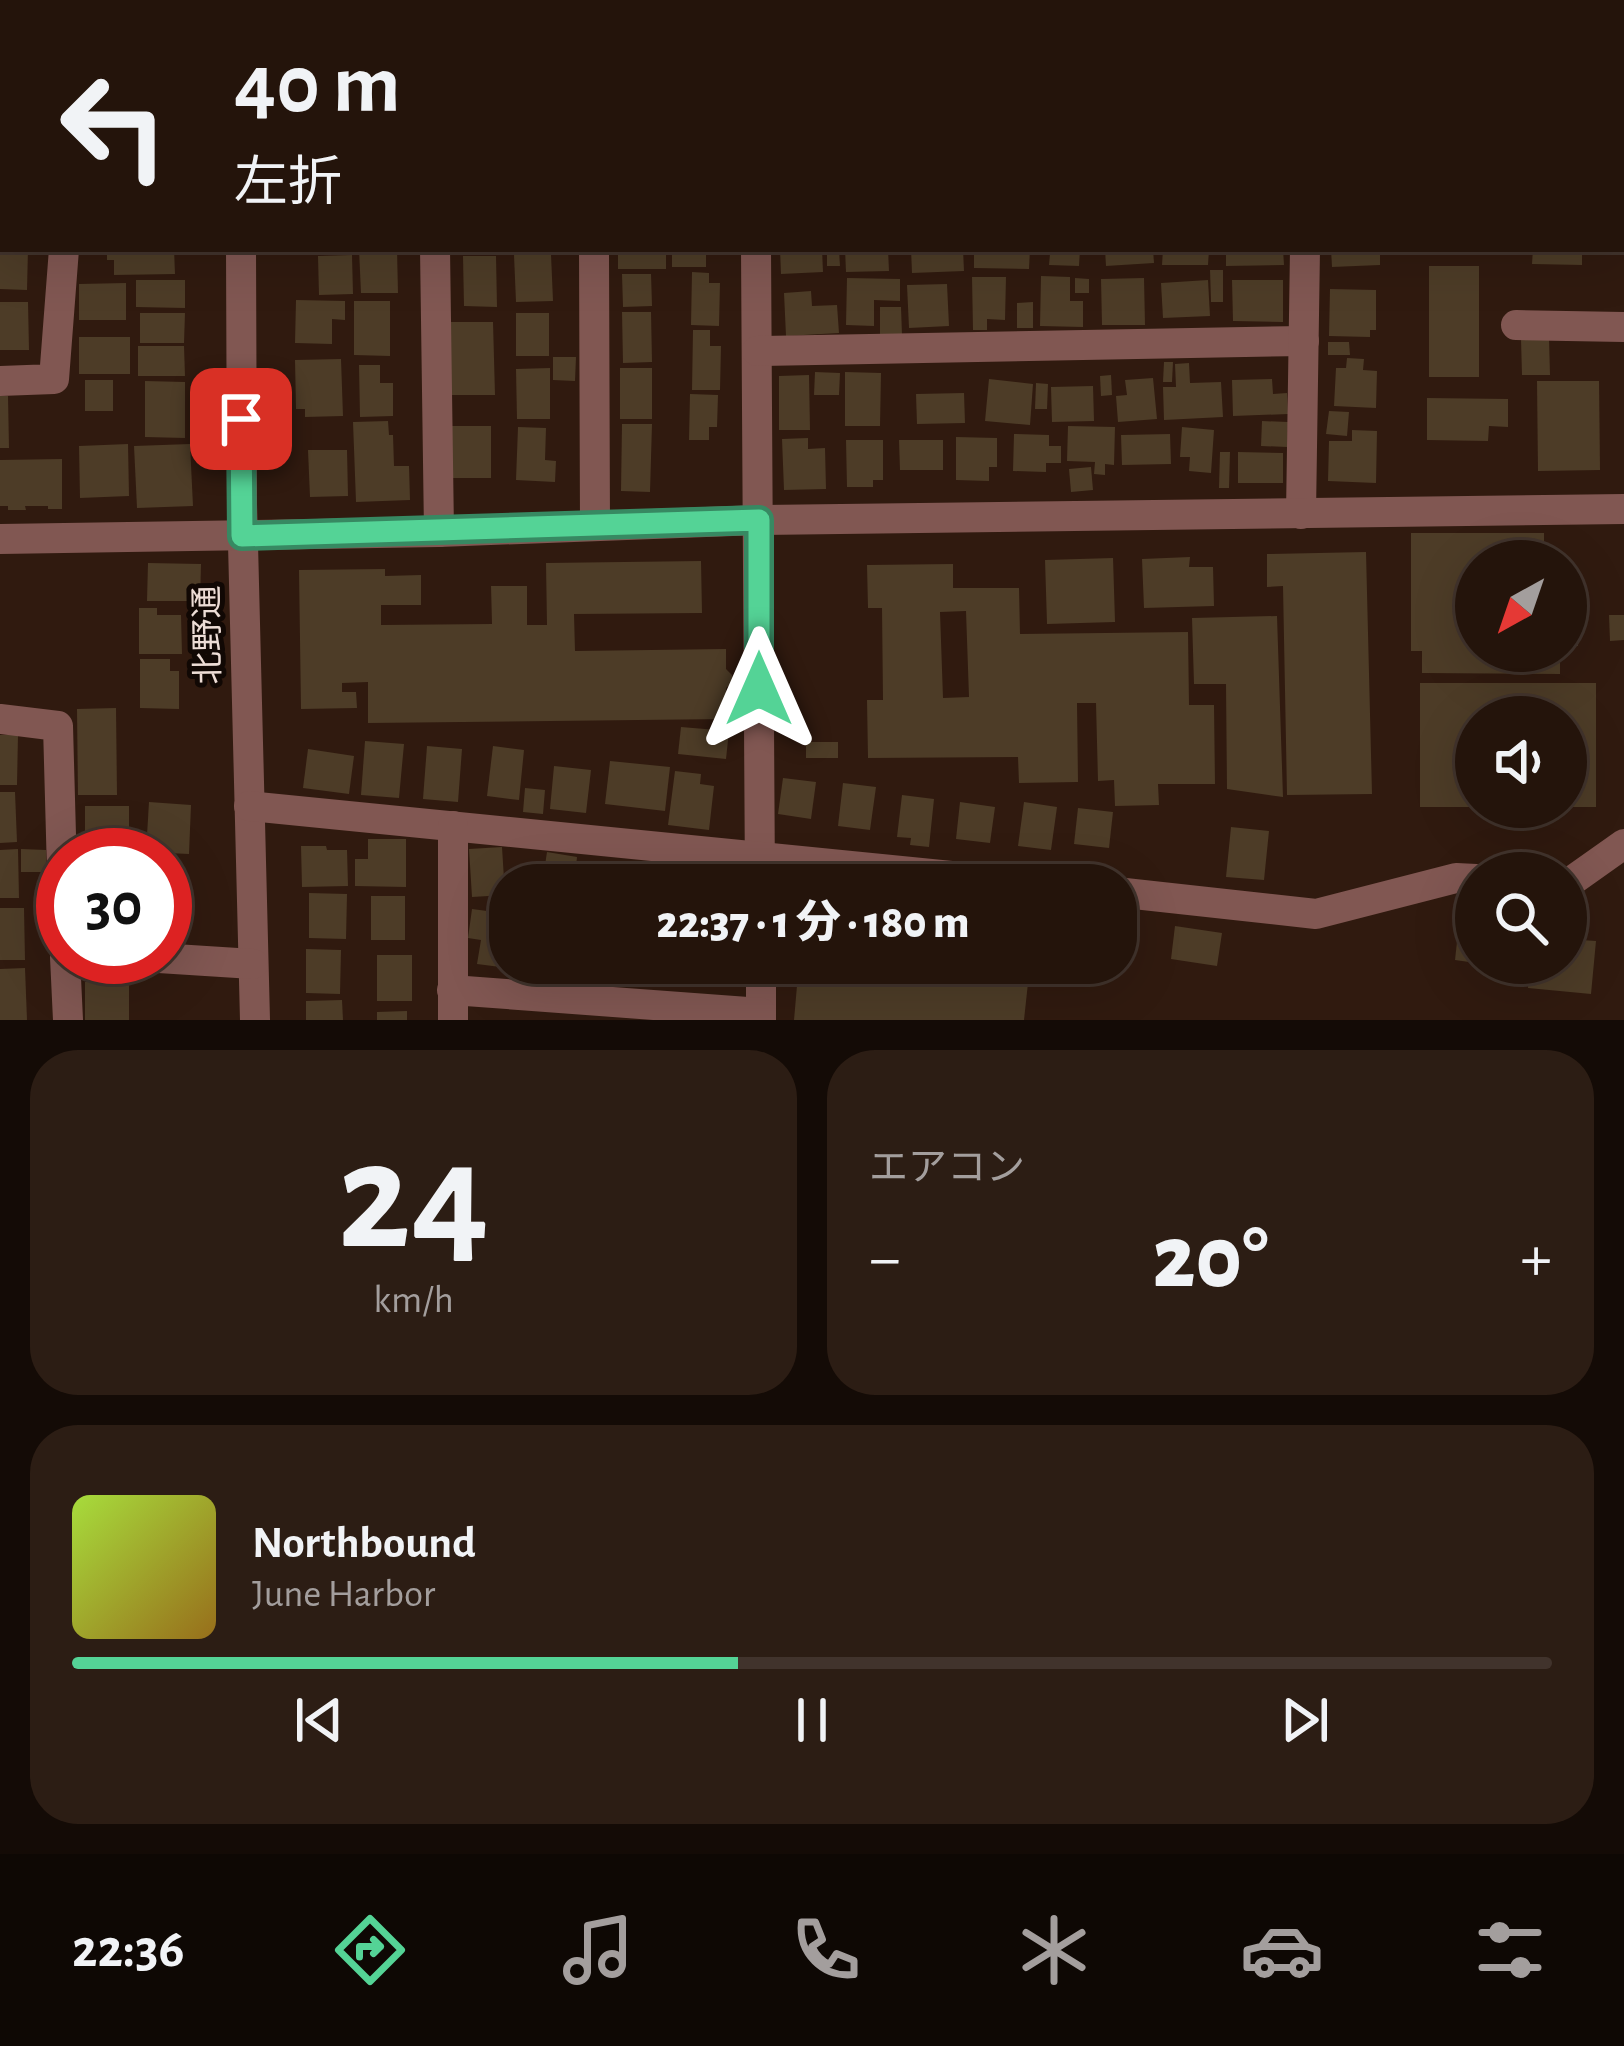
<!DOCTYPE html>
<html lang="ja">
<meta charset="utf-8">
<style>
body{margin:0;font-family:"Alegreya Sans","Noto Sans JP",sans-serif;background:#2c1d14;color:#f1f3f6;height:100vh;display:flex;flex-direction:column;font-size:45px;white-space:nowrap}
*{box-sizing:border-box;margin:0}
p{font-size:39px;color:#a39e9d}
.icon{flex:none;width:66px;height:66px;fill:none;stroke:currentColor;stroke-width:2;stroke-linecap:round;stroke-linejoin:round}
.map{position:relative;height:1020px;overflow:hidden}
.details{display:flex;flex-direction:column;gap:30px;padding:30px;background:#140b06;flex:1}
.details>*{flex:none}
.hud{position:absolute;left:0px;top:0px;width:1626px;height:252px;box-shadow:0 12px 48px #0002,0 0 0 3px #41332c;background:#24140b;color:#f1f3f6;overflow:hidden}
.needle{width:78px;rotate:220deg}
.fabs{position:absolute;left:1455px;top:540px;display:grid;gap:24px}
.fabs a{display:grid;place-items:center;width:132px;height:132px;border-radius:50%;background:#24140b;box-shadow:0 12px 48px #0002,0 0 0 3px #41332c;font-size:60px}
.speed{position:absolute;left:36px;top:828px;display:flex;gap:24px;font-size:60px;font-weight:700;text-align:center}
.speed>*{display:grid;place-content:center;width:156px;height:156px;border-radius:50%;background:#24140b;box-shadow:0 12px 48px #0002,0 0 0 3px #41332c;line-height:1}
.speed .limit{border:18px solid #d22;background:#fff;color:#111}
.pin{position:absolute;display:grid;place-items:center;width:102px;height:102px;color:#fff;margin:-51px;border-radius:24px;box-shadow:0 6px 18px #0006}
.me{position:absolute;width:132px;margin:-66px;rotate:0deg;stroke-linejoin:round;filter:drop-shadow(0 0 9px #0008)}
.turn{display:flex;align-items:center;gap:42px;height:252px;padding:0 36px;font-size:54px}
.turn .icon{width:156px;height:156px;stroke-width:2.5}
.turn b{display:block;font-size:84px;line-height:102px}
.big{font-size:90px;font-weight:800;line-height:1.1}
.details .card{flex:1;display:flex;flex-direction:column;justify-content:center;gap:18px;min-width:0;padding:0 42px;border-radius:48px;background:#2c1d14}
.details .dial{align-items:center;gap:0}
.dial b{font-size:156px;line-height:1}
.song{display:flex;align-items:center;gap:36px}
.cover{width:144px;height:144px;border-radius:18px;background:linear-gradient(135deg,hsl(80 70% 55%),hsl(40 70% 35%))}
.played{height:12px;border-radius:6px;background:linear-gradient(90deg,#54d396 45%,#41332c 45%)}
.keys{display:flex;justify-content:space-around;direction:ltr}
.heat{display:flex;justify-content:space-between;align-items:center;font-size:66px;direction:ltr}
.details .tiles{flex:1;display:grid;gap:30px;grid-template-columns:1fr 1fr}
.card:last-child{grid-column:span 2}
.trip{position:absolute;left:489px;top:864px;width:648px;height:120px;border-radius:48px;background:#24140b;box-shadow:0 12px 48px #0002,0 0 0 3px #41332c;font-weight:800;line-height:120px;text-align:center}
.dock{display:flex;height:192px;justify-content:space-around;align-items:center;background:#0e0804;color:#a39e9d}
.dock .icon{width:84px;height:84px}
.dock .on{color:#54d396}
.dock b{font-size:54px;color:#f1f3f6}
.map>svg:first-child{display:block}
.building{fill:#4d3c27;fill-rule:evenodd}
.lines{fill:none;stroke-linecap:round;stroke-linejoin:round}
.minor{stroke:#815752;stroke-width:30}
.route-casing{stroke:#378962;stroke-width:30}
.route{stroke:#54d396;stroke-width:21}
.labels{text-anchor:middle;dominant-baseline:central;stroke-width:10;stroke-linejoin:round;paint-order:stroke}
.street-label{font-size:33px;fill:#edddd6;stroke:#110804}
</style>
<div class="map">
<svg width="1624" height="1020" viewBox="0 0 1624 1020">
<rect width="100%" height="100%" fill="#301a0f"/>
<g class="building">
<path d="M0,249H28L27,290L0,289Z"/>
<path d="M107,249H174L175,274L114,275V260H107Z"/>
<path d="M359,249H397L398,293H361Z"/>
<path d="M618,249L666,251V269H618Z"/>
<rect x="672" y="249" width="34" height="18"/>
<path d="M780,249H822L823,272L781,274Z"/>
<path d="M827,249H839L840,266H827Z"/>
<path d="M845,249H888L889,271L846,272Z"/>
<path d="M911,249H963L964,271L912,273Z"/>
<path d="M974,249H1030L1029,269L974,268Z"/>
<path d="M1036,249H1080L1079,266L1049,265L1050,254H1036Z"/>
<path d="M1105,249H1153L1154,263L1106,266Z"/>
<path d="M1163,249L1209,250L1208,265H1162Z"/>
<path d="M1226,249H1283L1284,265L1226,266Z"/>
<path d="M1331,249H1380V265L1332,267Z"/>
<path d="M1533,249H1582V265L1532,264Z"/>
<path d="M551,254L553,301L516,302L514,255Z"/>
<path d="M352,255L353,294L319,295L318,256Z"/>
<path d="M463,256H496L497,307L464,306Z"/>
<rect x="1429" y="266" width="50" height="111"/>
<path d="M1210,270H1223V302H1211Z"/>
<path d="M692,272L709,273V283H720L719,326L691,325Z"/>
<path d="M622,274H651L652,306L623,307Z"/>
<path d="M1041,276L1070,277V301H1083V327L1040,326Z"/>
<path d="M972,277H1006L1005,320L987,319V330H973Z"/>
<path d="M847,278L900,279V301L874,300V326L846,325Z"/>
<path d="M1075,278L1089,279V293H1075Z"/>
<path d="M1144,278L1145,325H1102L1101,279Z"/>
<path d="M136,280H185V308L136,307Z"/>
<path d="M1208,280L1210,316L1163,318L1161,283Z"/>
<path d="M1232,280H1283V322L1233,321Z"/>
<path d="M126,283V320H79V284Z"/>
<path d="M947,284L949,326L909,328L907,285Z"/>
<path d="M1330,289L1376,290V330H1370V337L1329,336Z"/>
<path d="M811,291L812,306L837,305L839,333L786,336L784,293Z"/>
<path d="M296,300L345,301V320L332,319V344L295,343Z"/>
<path d="M354,301H390V356L354,355Z"/>
<path d="M0,302H28L29,350H0Z"/>
<path d="M1033,302V328H1017V303Z"/>
<path d="M880,307H901L902,335H880Z"/>
<path d="M622,312H651L652,362L623,363Z"/>
<path d="M140,313H185L184,343H140Z"/>
<rect x="516" y="313" width="33" height="43"/>
<path d="M447,322H493L495,395H449Z"/>
<path d="M693,330H710V346H721L720,390H692Z"/>
<rect x="79" y="337" width="51" height="37"/>
<path d="M1549,338L1550,375H1522L1521,339Z"/>
<path d="M1328,342H1349L1350,355H1328Z"/>
<path d="M138,346H184L185,376H138Z"/>
<path d="M553,357H576L575,381L553,380Z"/>
<path d="M1347,358L1364,359L1363,370L1377,371L1376,408L1334,406L1336,368H1346Z"/>
<path d="M341,359L343,416L305,417V409H296L295,360Z"/>
<path d="M1164,362H1173L1172,382H1163Z"/>
<path d="M1189,363L1190,383L1221,382L1223,417L1164,420L1163,387H1176L1175,364Z"/>
<path d="M359,365H380V383H393V416L360,417Z"/>
<path d="M550,368V419H517L516,369Z"/>
<rect x="620" y="368" width="32" height="51"/>
<path d="M815,372L840,373L839,395H814Z"/>
<path d="M845,372L881,373L880,426H845Z"/>
<path d="M809,375L810,430H779V376Z"/>
<path d="M1111,375L1112,395L1101,396L1100,376Z"/>
<path d="M1153,378L1157,419L1118,422L1116,396L1127,395L1125,380Z"/>
<path d="M989,379L1033,384L1030,425L985,421Z"/>
<path d="M1272,379L1273,394L1287,393L1288,414L1233,416L1232,380Z"/>
<rect x="85" y="380" width="28" height="31"/>
<path d="M145,381L185,382V438L145,437Z"/>
<path d="M1537,381H1599L1600,470L1538,471Z"/>
<path d="M1036,383L1048,384L1047,409H1035Z"/>
<path d="M1093,386L1094,421L1052,422L1051,387Z"/>
<path d="M964,393L965,423L917,424L916,394Z"/>
<path d="M690,394L718,395L717,427H709V440H689Z"/>
<path d="M0,396H8L9,448H0Z"/>
<path d="M1427,398L1508,399V427L1489,426L1488,441L1427,440Z"/>
<path d="M1329,411L1349,412L1347,436L1326,434Z"/>
<path d="M388,421L389,435H393L394,466H409L410,500L356,502L353,422Z"/>
<path d="M1262,421L1288,422L1287,447L1261,446Z"/>
<path d="M622,424H652L650,492L621,491Z"/>
<rect x="452" y="426" width="39" height="52"/>
<path d="M1068,426L1115,427L1114,465L1105,464V475L1094,474L1095,462L1067,461Z"/>
<path d="M518,427L546,428L545,460L556,461L555,482L516,480Z"/>
<path d="M1182,427L1214,430L1211,473L1189,471L1190,457H1180Z"/>
<path d="M1352,430L1377,431L1376,483L1328,481L1329,441H1352Z"/>
<path d="M1014,434L1049,435V446H1061V463H1046V472L1013,471Z"/>
<path d="M1170,434L1171,464L1122,465L1121,435Z"/>
<path d="M956,437L997,438V467H989V481L956,480Z"/>
<path d="M808,438V449L825,448L826,489L784,490L782,439Z"/>
<path d="M846,440H883V480H873V487H847Z"/>
<path d="M899,440H943V470H900Z"/>
<path d="M128,444L129,496L80,498L79,446Z"/>
<path d="M190,444L193,506L137,508L134,446Z"/>
<path d="M308,450H347L348,496L310,497Z"/>
<path d="M1220,452H1230L1229,488H1219Z"/>
<path d="M1238,452L1283,453V483H1238Z"/>
<path d="M62,459V509H48V506H25L26,510H8V506H0V460Z"/>
<path d="M1091,467L1093,490L1071,492L1069,469Z"/>
<path d="M1411,533H1544V561H1476V651H1560V674L1422,673V651H1411Z"/>
<path d="M1366,552L1372,794L1287,795L1283,586L1267,587V554Z"/>
<path d="M1190,557L1189,567H1213L1214,606L1144,608L1142,559Z"/>
<path d="M1113,558L1115,622L1047,624L1045,560Z"/>
<path d="M701,561L702,613L574,614L575,651L726,649V669L732,675L733,682L726,688V719L368,723V682L342,683V692H356L357,708L301,709L299,570L385,569V576L421,575V605H381V625L492,624L491,586H527V625H547L546,563Z"/>
<path d="M148,563L201,564L200,601H147Z"/>
<path d="M953,564V588H1019L1020,634L1188,632L1189,705H1214L1215,784H1158L1159,805L1115,806L1114,780L1098,781L1096,703H1077L1078,782L1019,783L1018,757L868,758L867,700H883L882,608H868L867,565ZM966,611L969,697L943,698L940,612Z"/>
<path d="M1566,593L1578,605V646H1566Z"/>
<path d="M139,608H157V615H181L182,654H139Z"/>
<path d="M1609,615H1624V640L1610,641Z"/>
<path d="M1277,616L1283,797L1227,789L1226,684H1194L1192,618Z"/>
<path d="M140,659H170V671H179V709L140,708Z"/>
<path d="M1420,683H1596V807H1566V717H1476V807H1420Z"/>
<path d="M116,708L117,795H78L77,709Z"/>
<path d="M681,727L729,731L726,759L678,754Z"/>
<path d="M0,735H18L17,785H0Z"/>
<path d="M365,741L404,744L399,798L361,795Z"/>
<rect x="806" y="742" width="32" height="16"/>
<path d="M427,746L462,749L458,802L423,799Z"/>
<path d="M493,746L524,750L519,800L487,796Z"/>
<path d="M308,749L354,756L349,794L303,788Z"/>
<path d="M610,761L670,767L665,811L605,804Z"/>
<path d="M554,766L591,770L586,813L550,809Z"/>
<path d="M675,771L701,774L700,784L714,786L709,830L668,825Z"/>
<path d="M783,778L816,782L811,819L778,814Z"/>
<path d="M843,783L876,787L870,830L838,826Z"/>
<path d="M525,788L545,790L543,814L523,812Z"/>
<path d="M0,792H15L17,842L0,843Z"/>
<path d="M902,795L934,799L929,847L910,845L911,838L897,837Z"/>
<path d="M149,802L191,805L189,854L146,852Z"/>
<path d="M960,802L995,807L990,843L956,839Z"/>
<path d="M1024,802L1057,807L1051,850L1018,846Z"/>
<rect x="85" y="806" width="44" height="49"/>
<path d="M1078,808L1113,812L1109,848L1074,844Z"/>
<path d="M1231,827L1269,831L1264,880L1226,877Z"/>
<path d="M368,839H406V887L355,886V859H368Z"/>
<path d="M301,846H326L327,850H347L348,886L302,887Z"/>
<path d="M502,847L505,895L472,897L469,849Z"/>
<path d="M18,849L19,898H0V850Z"/>
<path d="M21,849L46,850V872H21Z"/>
<path d="M547,852L577,857L574,885H542Z"/>
<path d="M604,867L628,870L626,885H601Z"/>
<path d="M684,876L725,880L724,885H683Z"/>
<path d="M165,885L190,886L189,928L165,927Z"/>
<path d="M309,893L347,894L346,939L309,938Z"/>
<rect x="371" y="896" width="34" height="44"/>
<path d="M0,908H24L25,960H0Z"/>
<path d="M472,909L510,914V963H524L523,970L477,964L481,940L468,938Z"/>
<path d="M1460,915L1476,917V963L1455,960Z"/>
<path d="M1175,926L1222,933L1217,966L1171,959Z"/>
<path d="M1566,939L1596,941L1591,994L1528,988L1530,963H1566Z"/>
<path d="M306,949L341,950L340,994L306,993Z"/>
<rect x="377" y="955" width="35" height="46"/>
<path d="M537,963H569L568,972L536,968Z"/>
<path d="M605,963H643L641,975L604,970Z"/>
<path d="M799,963L1028,983L1024,1020H794Z"/>
<path d="M25,968L27,1020H0V969Z"/>
<rect x="85" y="982" width="44" height="38"/>
<path d="M342,1000L343,1020H306V1001Z"/>
<path d="M407,1011V1020H377V1012Z"/>
</g>
<g class="lines">
<g class="minor">
<path d="M240,0V3"/>
<path d="M433,0V3"/>
<path d="M593,0V3"/>
<path d="M1147,0V3"/>
<path d="M1304,0V3"/>
<path d="M773,3V0"/>
<path d="M973,3V0"/>
<path d="M1623,27H1624"/>
<path d="M1623,126H1624"/>
<path d="M0,209H3"/>
<path d="M241,249L242,504L255,1020"/>
<path d="M435,249L439,532"/>
<path d="M594,249L595,524"/>
<path d="M756,249L760,885"/>
<path d="M1516,325L1624,327"/>
<path d="M757,351L1304,341"/>
<path d="M0,381L54,379L64,249"/>
<path d="M1301,514L1305,249"/>
<path d="M0,539L439,532L759,520L1624,509"/>
<path d="M0,719L58,726L63,908"/>
<path d="M249,806L1043,885"/>
<path d="M1566,885L1624,844"/>
<path d="M1116,892L1316,914L1456,878L1476,879"/>
<path d="M65,957L68,1020"/>
<path d="M143,957L253,964"/>
<path d="M761,963V1020"/>
<path d="M452,990L761,1013"/>
<path d="M453,1020V826"/>
</g>
</g>
<g class="lines">
<defs>
<path id="route" d="M241,419L242,536L759,520V689"/>
</defs>
<use href="#route" class="route-casing"/>
<use href="#route" class="route"/>
</g>
<g class="labels">
<g class="street-label">
<text transform="translate(209 635) rotate(-91)">北野通</text>
</g>
</g>
</svg>
<div class="fabs">
<a><svg class="needle" viewBox="-14 -14 28 28"><path d="M0-13l5 13h-10z" fill="#e53935"/><path d="M0 13l5-13h-10z" fill="#a39e9d"/></svg></a>
<a><svg class="icon" aria-label="sound" viewBox="0 0 24 24"><path d="M4 9h4l5-4v14l-5-4H4zM17 9q2 3 0 6"/></svg></a>
<a><svg class="icon" aria-label="search" viewBox="0 0 24 24"><circle cx="10" cy="10" r="6"/><path d="M15 15l6 6"/></svg></a>
</div>
<div class="speed"><div class="limit">30</div></div>
<div class="pin" style="left:241px;top:419px;background:#d93025"><svg class="icon" aria-label="arrive" viewBox="0 0 24 24"><path d="M6 21V4h12l-3 4 3 4H6"/></svg></div>
<svg class="me" style="left:759px;top:689px" viewBox="-20 -20 40 40"><path d="M0-17L14 15 0 8-14 15z" fill="#54d396" stroke="#fff" stroke-width="4"/></svg>
<div class="trip">22:37 · 1 分 · 180 m</div>
<div class="hud">
<div class="turn"><svg class="icon" aria-label="left" viewBox="0 0 24 24"><path d="M17 20v-9H6M10 6l-5 5 5 5"/></svg><div><b>40 m</b>左折</div></div>
</div>
</div>
<section class="details">
<div class="tiles">
<div class="card dial"><b>24</b><p>km/h</p></div>
<div class="card"><p>エアコン</p>
<div class="heat"><a>−</a><b class="big">20°</b><a>+</a></div>
</div>
<div class="card">
<div class="song"><i class="cover"></i><div><b>Northbound</b><p>June Harbor</p></div></div>
<div class="played"></div>
<div class="keys"><svg class="icon" aria-label="previous" viewBox="0 0 24 24"><path d="M18 5L8 12l10 7zM5 5v14"/></svg><svg class="icon" aria-label="pause" viewBox="0 0 24 24"><path d="M8 5v14M16 5v14"/></svg><svg class="icon" aria-label="next" viewBox="0 0 24 24"><path d="M6 5l10 7-10 7zM19 5v14"/></svg></div>
</div>
</div>
</section>
<nav class="dock">
<b>22:36</b>
<svg class="icon on" aria-label="directions" viewBox="0 0 24 24"><path d="M12 3l9 9-9 9-9-9zM9 14v-3h6M13 9l2 2-2 2"/></svg>
<svg class="icon" aria-label="music" viewBox="0 0 24 24"><path d="M9 18V5l10-2v13"/><circle cx="6" cy="18" r="3"/><circle cx="16" cy="16" r="3"/></svg>
<svg class="icon" aria-label="phone" viewBox="0 0 24 24"><path d="M5 4h4l2 5-3 2q2 4 5 5l2-3 5 2v4C11 20 4 13 5 4z"/></svg>
<svg class="icon" aria-label="climate" viewBox="0 0 24 24"><path d="M12 3v18M4 7l16 10M4 17L20 7"/></svg>
<svg class="icon" aria-label="car" viewBox="0 0 24 24"><path d="M5 17H2v-5l4-1 3-4h7l3 4 3 1v5h-3M9 17h6M6 11h13"/><circle cx="7" cy="17" r="2"/><circle cx="17" cy="17" r="2"/></svg>
<svg class="icon" aria-label="filters" viewBox="0 0 24 24"><path d="M4 7h16M4 17h16"/><circle cx="9" cy="7" r="2"/><circle cx="15" cy="17" r="2"/></svg>
</nav>
